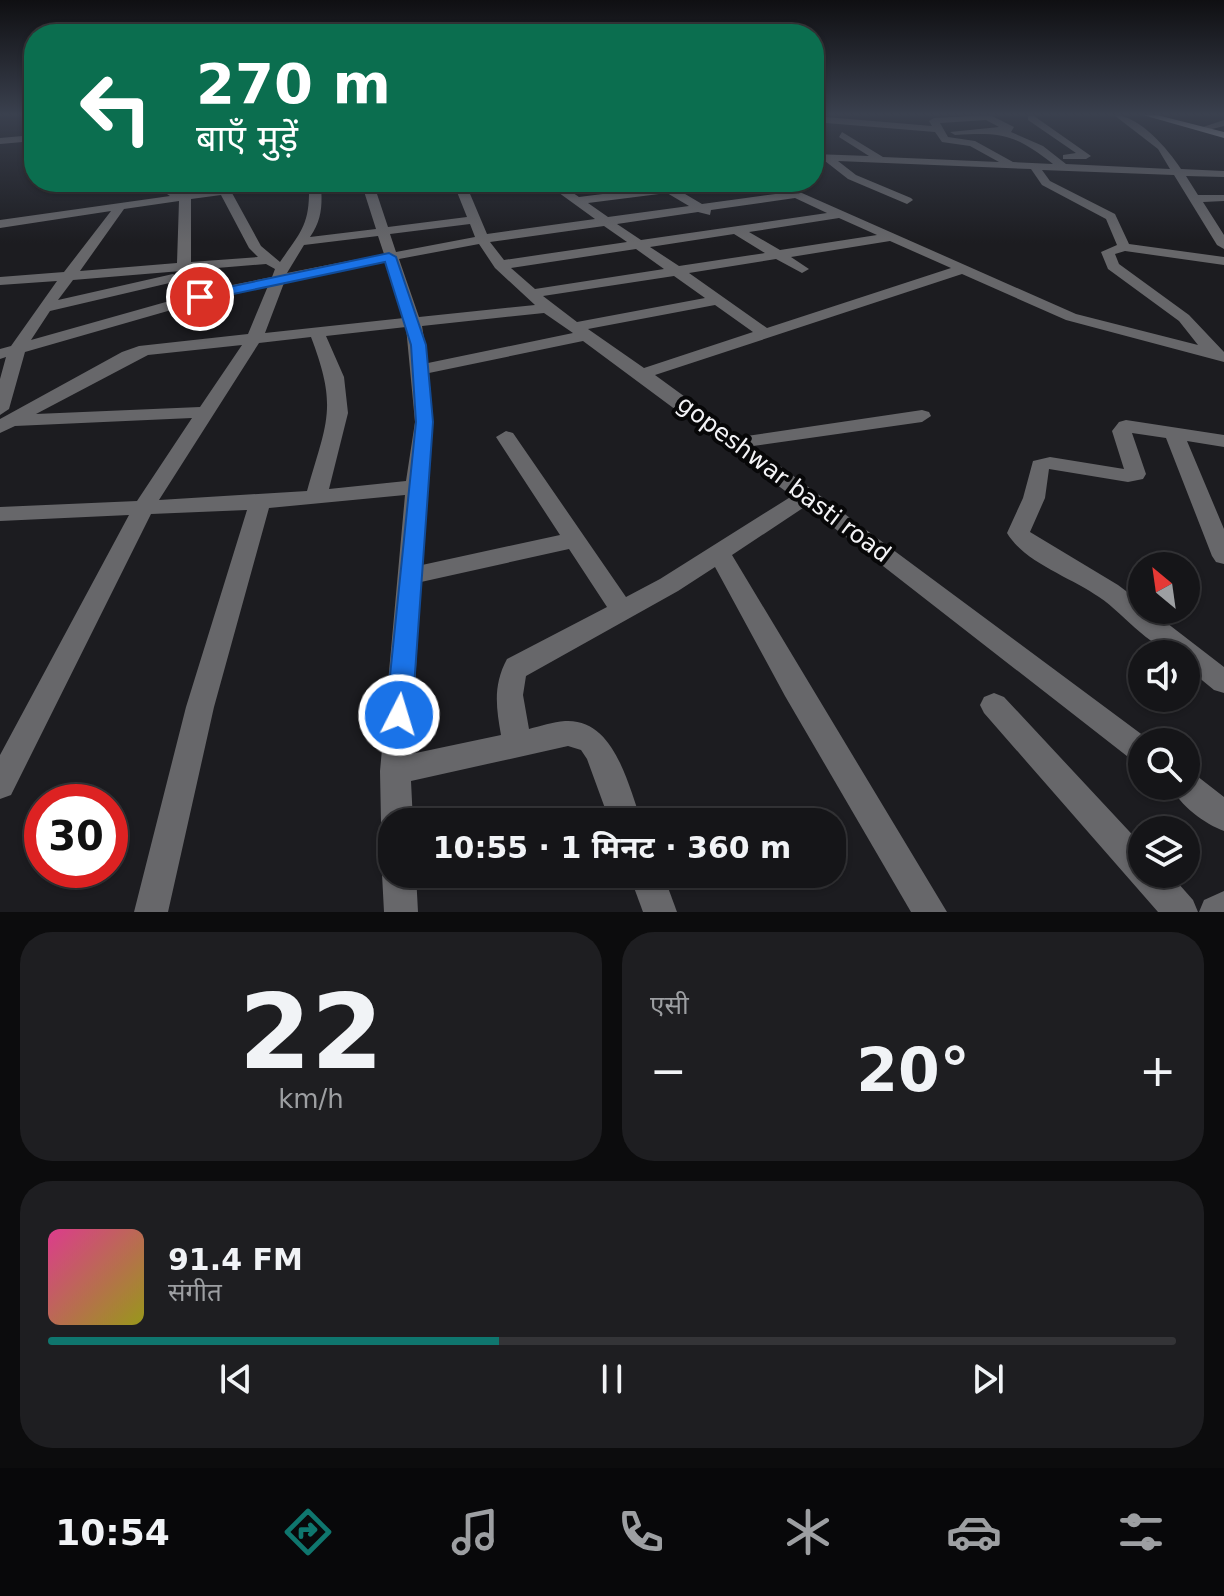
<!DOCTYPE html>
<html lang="hi">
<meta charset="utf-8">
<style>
body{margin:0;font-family:"DejaVu Sans","Noto Sans Devanagari",sans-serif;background:#1e1e21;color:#f1f3f6;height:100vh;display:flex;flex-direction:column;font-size:30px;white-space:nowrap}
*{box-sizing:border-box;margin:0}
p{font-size:26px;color:#9d9fa2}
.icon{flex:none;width:44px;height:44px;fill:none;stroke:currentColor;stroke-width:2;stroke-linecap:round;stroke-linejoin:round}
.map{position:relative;height:912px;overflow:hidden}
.side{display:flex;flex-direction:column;gap:20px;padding:20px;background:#0c0c0d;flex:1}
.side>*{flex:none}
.top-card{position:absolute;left:24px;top:24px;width:800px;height:168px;border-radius:32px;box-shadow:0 2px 6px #0004,0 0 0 2px #343437;background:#0b6e4f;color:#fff;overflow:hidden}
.needle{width:52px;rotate:331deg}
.buttons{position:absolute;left:1128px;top:552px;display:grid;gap:16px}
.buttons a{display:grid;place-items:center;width:72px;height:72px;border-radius:50%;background:#151518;box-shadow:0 2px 6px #0004,0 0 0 2px #343437;font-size:40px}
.speed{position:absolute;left:24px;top:784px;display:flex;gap:16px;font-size:40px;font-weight:700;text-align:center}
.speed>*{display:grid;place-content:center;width:104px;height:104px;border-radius:50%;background:#151518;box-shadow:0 2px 6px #0004,0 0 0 2px #343437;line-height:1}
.speed .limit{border:12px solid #d22;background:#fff;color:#111}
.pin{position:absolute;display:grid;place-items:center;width:68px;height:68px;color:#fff;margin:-34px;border:4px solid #fff;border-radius:50%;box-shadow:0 2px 8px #0007}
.me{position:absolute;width:88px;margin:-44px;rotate:5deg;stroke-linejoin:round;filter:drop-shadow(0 0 6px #0008)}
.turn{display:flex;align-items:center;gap:28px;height:168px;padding:0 40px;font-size:36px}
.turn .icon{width:104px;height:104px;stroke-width:2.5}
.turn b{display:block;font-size:56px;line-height:68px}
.big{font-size:60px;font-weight:700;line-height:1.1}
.side .widget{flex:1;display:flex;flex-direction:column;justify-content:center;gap:12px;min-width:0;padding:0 28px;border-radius:32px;background:#1e1e21}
.side .dial{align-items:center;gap:0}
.dial b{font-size:104px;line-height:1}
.song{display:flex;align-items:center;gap:24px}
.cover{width:96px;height:96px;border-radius:12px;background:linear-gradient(135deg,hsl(330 70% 55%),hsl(60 70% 35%))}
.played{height:8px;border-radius:4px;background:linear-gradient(90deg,#0f766e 40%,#343437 40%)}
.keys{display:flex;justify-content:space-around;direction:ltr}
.heat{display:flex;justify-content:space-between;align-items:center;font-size:44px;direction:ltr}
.side .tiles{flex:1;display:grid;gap:20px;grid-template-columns:1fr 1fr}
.widget:last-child{grid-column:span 2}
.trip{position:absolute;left:378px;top:808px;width:468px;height:80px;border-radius:32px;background:#151518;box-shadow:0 2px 6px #0004,0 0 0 2px #343437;font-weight:700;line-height:80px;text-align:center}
.menu{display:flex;height:128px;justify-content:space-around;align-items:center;background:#08080a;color:#9d9fa2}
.menu .icon{width:56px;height:56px}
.menu .current{color:#0f766e}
.menu b{font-size:36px;color:#f1f3f6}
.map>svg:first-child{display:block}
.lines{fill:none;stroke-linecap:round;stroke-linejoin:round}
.minor{fill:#67676a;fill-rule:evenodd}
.major{fill:#b3b4b9;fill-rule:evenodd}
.route{fill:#1a73e8;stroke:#114b97;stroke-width:2}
.labels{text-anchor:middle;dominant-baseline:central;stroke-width:8;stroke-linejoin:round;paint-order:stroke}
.street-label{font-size:24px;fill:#f3f3f6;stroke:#070708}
</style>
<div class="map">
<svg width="1224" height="912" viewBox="0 0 1224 912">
<rect width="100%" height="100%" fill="#1c1c20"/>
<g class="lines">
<g class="minor">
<path d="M990,115L1014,127L1011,132L1043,146L1066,164L1170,169L1158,149L1114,115C1139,115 1168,149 1181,169L1224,171V177L1186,176L1198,195H1224V201L1203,202L1224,235V249L1217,245L1174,175L1042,170L1050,181L1115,214L1129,244L1224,257V265L1125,251L1115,254L1119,264L1189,315L1224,352V362L1066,320L962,274L655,375L740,437L922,410L929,412L931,416L922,422L753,446L1152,742H1142V764L1132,760L806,506L732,555L947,912H911L785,696L715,567L678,591L526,676L523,695L529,729C540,726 553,722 565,721C615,718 628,786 642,822H610L587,759L581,750L568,746L411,781L413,822H392V835L386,833L381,822L380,771L405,495L269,508L214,707L168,912H134L186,707L247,510L151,514L11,795L0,799V755L129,515L0,521V507L137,501L192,418L15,426L0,433V419L122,352L139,346L248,334L268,286L220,296L25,352L9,409L0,415V379L6,357L0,359V349L11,346L57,281L0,285V277L64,272L111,211L0,228V220L170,196L161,190L163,182H175L173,188L184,193L220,188L221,182H233L232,187L292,182L232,193L261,246L280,262C303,229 310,224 309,182H321C322,204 323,218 310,237L376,229L361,182H373L388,227L467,217L453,182H465L487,234L595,219L544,182H557L579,197L658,187L652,182L671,185L727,182L680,191L702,204L783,193L762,182H777L1076,314L1198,345L1179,321L1108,269L1101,252L1117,245L1106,219L1042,185L1031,169L838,161L856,175L911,198L913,200L907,204L848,179L825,161L814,160V154L869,156L839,137L842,132L883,157L999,162L970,146L942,142L935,132L814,122V116L932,126L929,121L934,118ZM986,120L999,127L950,132L955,135C1001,132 1015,134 1053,164L1013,162L975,141L948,137L940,123ZM667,193L689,206L608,217L588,203ZM221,195L249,248L258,257L191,262V199ZM795,198L827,213L641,240L617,224L698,212L710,215L711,210ZM179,201L177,263L80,271L124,209ZM839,218L877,235L780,250L749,232ZM470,224L475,237L396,252L390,234ZM604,226L627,242L504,260L490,242ZM734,234L765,253L679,266L650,247ZM378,236L384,254L287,273L304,245ZM890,241L951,268L767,328L689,273L776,259L802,273L809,269L791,257ZM479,244L495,268L535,305L419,317L399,259ZM636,249L664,269L535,289L511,268ZM386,262L404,318L265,333L284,283ZM266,264L275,269L272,277L212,289L31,340L50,311L178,281L180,278L173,274L58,300L73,280ZM674,276L705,298L577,322L543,296ZM715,305L753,332L644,368L588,329ZM544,313L573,333L428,363L422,326ZM406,327L415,422L406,481L329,489L348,413L344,377L326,336ZM311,337C338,408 327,421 307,491L159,500L259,343ZM583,341L792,496L660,579L626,597L513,433L506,431L496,437L560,535L422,565L433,422L429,373ZM242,345L200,407L36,414L148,355ZM569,549L607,607L507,659C493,685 496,707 501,735L411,754L421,582Z"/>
<path d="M1028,116H1034L1091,156L1086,159H1063V155L1076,153L1028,120Z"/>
<path d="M1224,120V126L1208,130L1203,127Z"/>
<path d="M34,135V141L0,144V138Z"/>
<path d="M1126,420L1224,435V447L1187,441L1224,529V564L1216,562L1212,556L1166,438L1132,433L1146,474L1143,479L1128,482L1049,469L1045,498L1030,532L1118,585L1142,603V610H1150L1224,667V693L1214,690L1186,667V654C1153,654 1126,615 1099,597C1071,577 1025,563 1007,533L1023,498L1033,461L1050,457L1124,469L1112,431L1119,422Z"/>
<path d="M994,693L1004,697L1142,845V874H1170L1193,900L1198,912H1158L984,713L980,705L984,697Z"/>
<path d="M1186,772L1197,776L1224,797V831C1205,824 1179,805 1171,786H1186Z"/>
<path d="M392,860V874H416L418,912H384L382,874L387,862Z"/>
<path d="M629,874H663L677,912H643Z"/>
<path d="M1224,891V912H1199L1204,900Z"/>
</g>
<path class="major" d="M1143,115H1157L1224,132V138Z"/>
</g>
<linearGradient id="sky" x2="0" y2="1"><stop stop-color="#0f0f12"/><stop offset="0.47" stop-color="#3a404e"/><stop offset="1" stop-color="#3a404e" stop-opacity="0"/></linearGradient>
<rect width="1224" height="243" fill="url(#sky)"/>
<path class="route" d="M389,253L396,257L426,345L433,422L412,715L408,723L399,726L390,723L386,715L416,422L411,345L385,262L200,301L193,297L200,293Z"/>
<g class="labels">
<g class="street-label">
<text transform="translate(784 479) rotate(37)">gopeshwar basti road</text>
</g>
</g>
</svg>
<div class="buttons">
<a><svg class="needle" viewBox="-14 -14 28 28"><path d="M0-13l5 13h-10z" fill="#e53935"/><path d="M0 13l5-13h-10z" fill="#9d9fa2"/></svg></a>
<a><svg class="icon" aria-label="sound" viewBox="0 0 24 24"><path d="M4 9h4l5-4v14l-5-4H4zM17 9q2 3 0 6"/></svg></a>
<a><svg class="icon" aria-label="search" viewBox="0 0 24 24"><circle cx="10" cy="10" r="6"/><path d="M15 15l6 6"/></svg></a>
<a><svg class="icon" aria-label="layers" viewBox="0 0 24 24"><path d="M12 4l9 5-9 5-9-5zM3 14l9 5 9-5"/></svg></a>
</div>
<div class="speed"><div class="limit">30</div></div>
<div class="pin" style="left:200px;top:297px;background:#d93025"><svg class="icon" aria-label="arrive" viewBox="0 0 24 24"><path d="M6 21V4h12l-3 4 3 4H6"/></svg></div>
<svg class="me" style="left:399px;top:715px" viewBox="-20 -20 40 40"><circle r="17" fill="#1a73e8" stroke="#fff" stroke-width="3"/><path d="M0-11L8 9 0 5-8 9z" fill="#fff"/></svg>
<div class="trip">10:55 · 1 मिनट · 360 m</div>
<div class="top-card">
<div class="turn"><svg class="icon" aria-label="left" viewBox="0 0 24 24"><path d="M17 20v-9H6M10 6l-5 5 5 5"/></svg><div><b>270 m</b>बाएँ मुड़ें</div></div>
</div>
</div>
<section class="side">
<div class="tiles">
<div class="widget dial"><b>22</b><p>km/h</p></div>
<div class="widget"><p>एसी</p>
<div class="heat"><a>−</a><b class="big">20°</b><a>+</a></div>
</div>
<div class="widget">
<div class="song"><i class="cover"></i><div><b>91.4 FM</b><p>संगीत</p></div></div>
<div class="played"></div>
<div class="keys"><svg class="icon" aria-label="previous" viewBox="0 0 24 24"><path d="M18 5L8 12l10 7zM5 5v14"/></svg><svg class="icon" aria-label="pause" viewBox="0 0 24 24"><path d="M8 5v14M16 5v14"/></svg><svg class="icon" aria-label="next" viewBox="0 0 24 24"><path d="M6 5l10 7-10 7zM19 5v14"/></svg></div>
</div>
</div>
</section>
<nav class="menu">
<b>10:54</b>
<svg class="icon current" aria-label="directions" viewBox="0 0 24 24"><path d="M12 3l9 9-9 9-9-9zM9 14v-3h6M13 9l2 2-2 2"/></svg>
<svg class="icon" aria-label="music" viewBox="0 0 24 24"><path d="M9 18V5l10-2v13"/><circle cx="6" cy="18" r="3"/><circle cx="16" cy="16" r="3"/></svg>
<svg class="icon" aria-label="phone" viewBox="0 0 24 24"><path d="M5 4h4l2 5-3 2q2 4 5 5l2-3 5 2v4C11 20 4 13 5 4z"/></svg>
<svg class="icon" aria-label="climate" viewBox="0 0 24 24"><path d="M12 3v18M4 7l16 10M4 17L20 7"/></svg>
<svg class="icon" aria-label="car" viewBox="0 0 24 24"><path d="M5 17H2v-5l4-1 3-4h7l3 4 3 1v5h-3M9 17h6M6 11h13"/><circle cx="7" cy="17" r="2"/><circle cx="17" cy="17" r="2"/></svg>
<svg class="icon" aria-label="filters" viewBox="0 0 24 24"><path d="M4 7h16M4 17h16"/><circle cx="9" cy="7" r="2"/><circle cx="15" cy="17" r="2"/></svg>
</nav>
